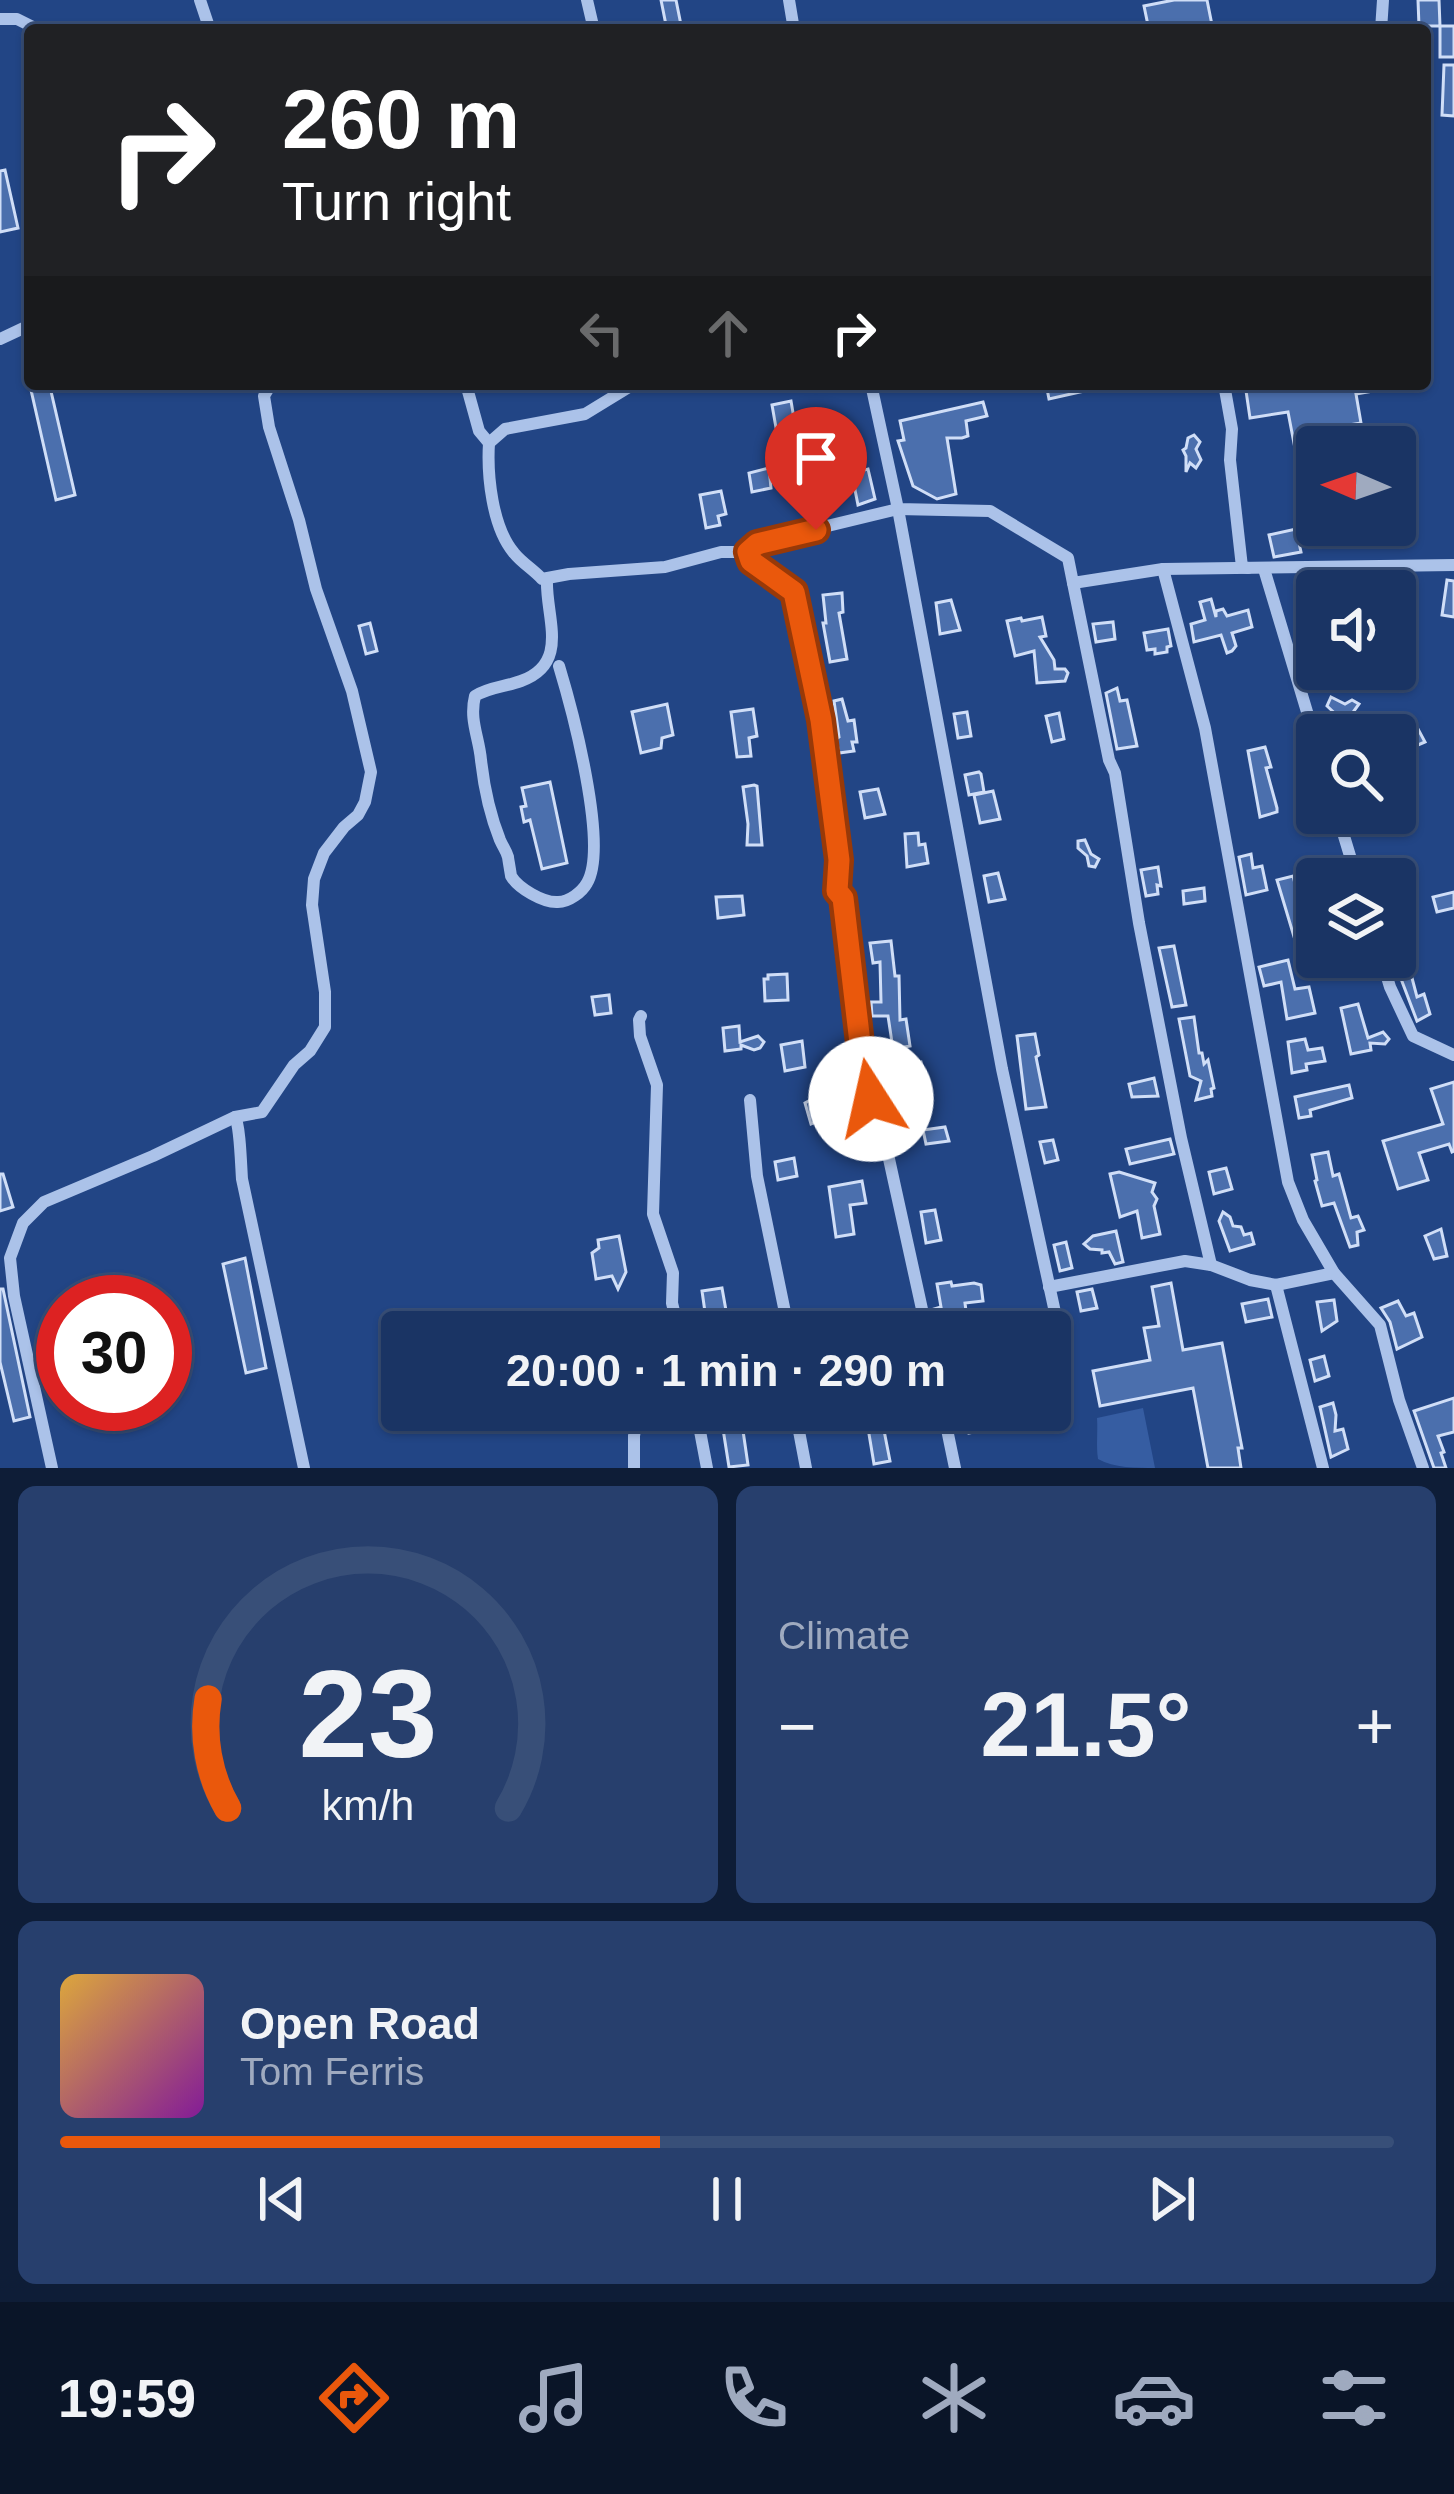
<!DOCTYPE html>
<meta charset="utf-8">
<style>
body{margin:0;font-family:Helvetica,sans-serif;background:#273f6d;color:#f1f3f6;height:100vh;display:flex;flex-direction:column;font-size:45px;white-space:nowrap}
*{box-sizing:border-box;margin:0}
p{font-size:39px;color:#9faabf}
.icon{flex:none;width:66px;height:66px;fill:none;stroke:currentColor;stroke-width:2;stroke-linecap:round;stroke-linejoin:round}
.map{position:relative;height:1468px;overflow:hidden}
.details{display:flex;flex-direction:column;gap:18px;padding:18px;background:#0e1d37;flex:1}
.details>*{flex:none}
.hud{position:absolute;left:24px;top:24px;width:1407px;height:366px;border-radius:12px;box-shadow:0 3px 9px #0004,0 0 0 3px #384f78;background:#202124;color:#fff;overflow:hidden}
.needle{width:78px;rotate:272deg}
.controls{position:absolute;left:1296px;top:426px;display:grid;gap:24px}
.controls a{display:grid;place-items:center;width:120px;height:120px;border-radius:12px;background:#1a3464;box-shadow:0 3px 9px #0004,0 0 0 3px #384f78;font-size:60px}
.speed{position:absolute;left:36px;top:1275px;display:flex;gap:24px;font-size:60px;font-weight:700;text-align:center}
.speed>*{display:grid;place-content:center;width:156px;height:156px;border-radius:50%;background:#1a3464;box-shadow:0 3px 9px #0004,0 0 0 3px #384f78;line-height:1}
.speed .limit{border:18px solid #d22;background:#fff;color:#111}
.pin{position:absolute;display:grid;place-items:center;width:102px;height:102px;color:#fff;margin:-123px -51px;border-radius:50% 50% 50% 0;rotate:-45deg;box-shadow:0 0 12px #0007}
.pin .icon{rotate:45deg}
.me{position:absolute;width:132px;margin:-66px;rotate:350deg;stroke-linejoin:round;filter:drop-shadow(0 0 9px #0008)}
.turn{display:flex;align-items:center;gap:42px;height:252px;padding:0 60px;font-size:54px}
.turn .icon{width:156px;height:156px;stroke-width:2.5}
.turn b{display:block;font-size:84px;line-height:102px}
.lanes{display:flex;align-items:center;height:114px;padding:0 60px;background:#0003;justify-content:center;gap:60px;direction:ltr}
.lanes .off{opacity:.35}
.big{font-size:90px;font-weight:700;line-height:1.1}
.details .widget{flex:1;display:flex;flex-direction:column;justify-content:center;gap:18px;min-width:0;padding:0 42px;border-radius:18px;background:#273f6d}
.details .dial{align-items:center;gap:0}
.dial svg{height:312px;overflow:visible;fill:none;stroke:#384f78;stroke-width:7;stroke-linecap:round;text-anchor:middle}
.dial text{fill:#f1f3f6;stroke:none}
.song{display:flex;align-items:center;gap:36px}
.cover{width:144px;height:144px;border-radius:18px;background:linear-gradient(135deg,hsl(40 70% 55%),hsl(290 70% 35%))}
.played{height:12px;border-radius:6px;background:linear-gradient(90deg,#ea580c 45%,#384f78 45%)}
.keys{display:flex;justify-content:space-around;direction:ltr}
.heat{display:flex;justify-content:space-between;align-items:center;font-size:66px;direction:ltr}
.details .tiles{flex:1;display:grid;gap:18px;grid-template-columns:1fr 1fr}
.widget:last-child{grid-column:span 2}
.trip{position:absolute;left:381px;top:1311px;width:690px;height:120px;border-radius:12px;background:#1a3464;box-shadow:0 3px 9px #0004,0 0 0 3px #384f78;font-weight:700;line-height:120px;text-align:center}
.menu{display:flex;height:192px;justify-content:space-around;align-items:center;background:#0a1528;color:#9faabf}
.menu .icon{width:84px;height:84px}
.menu .active{color:#ea580c}
.menu b{font-size:54px;color:#f1f3f6}
.map>svg:first-child{display:block}
.green{fill:#365da2}
.building{fill:#4b6fad;stroke:#d0def7;stroke-width:3}
.lines{fill:none;stroke-linecap:round;stroke-linejoin:round}
.minor{stroke:#abc2e9;stroke-width:12}
.route-casing{stroke:#983908;stroke-width:30}
.route{stroke:#ea580c;stroke-width:21}
</style>
<div class="map">
<svg width="1454" height="1468" viewBox="0 0 1454 1468">
<rect width="100%" height="100%" fill="#224585"/>
<path class="green" d="M1143,1408L1155,1468C1136,1468 1114,1468 1098,1459C1096,1445 1098,1432 1097,1418Z"/>
<g class="building">
<path d="M661,0H676L682,30H667Z"/>
<path d="M1174,0H1207L1213,30H1149L1144,6Z"/>
<path d="M1418,0H1439L1440,26H1419Z"/>
<rect x="1440" y="26" width="14" height="31"/>
<path d="M1444,65H1454V116L1442,115Z"/>
<path d="M5,170L18,228L0,232V171Z"/>
<path d="M1046,384H1092L1093,389L1049,399Z"/>
<path d="M1245,384H1378L1379,390L1356,394L1361,423L1306,432L1312,455L1297,459L1288,412L1250,418Z"/>
<path d="M50,387L75,495L56,500L31,390Z"/>
<path d="M791,401L797,436L778,439L772,405Z"/>
<path d="M983,402L987,416L966,421L968,436L962,438H947L956,494L937,499L913,486L898,441L904,440L900,421Z"/>
<path d="M1194,435L1200,442L1196,449L1201,460L1196,468L1190,463L1186,472V456L1183,450L1186,448L1188,438Z"/>
<path d="M821,447L827,480L868,469L875,499L858,505L854,485L828,490L830,500L810,504L802,451Z"/>
<path d="M769,468L771,488L752,492L749,473Z"/>
<path d="M721,491L726,514L718,516L720,525L706,528L700,495Z"/>
<path d="M1296,529L1301,552L1274,557L1269,535Z"/>
<path d="M1447,580L1454,581V617L1442,615Z"/>
<path d="M842,593L843,612L839,613L847,659L830,662L823,623H826L823,595Z"/>
<path d="M1211,599L1216,617V611L1223,609L1227,616L1248,610L1252,627L1232,633L1236,646L1232,651L1227,653L1221,635L1194,642L1191,624L1205,620L1200,602Z"/>
<path d="M951,600L960,630L940,634L936,603Z"/>
<path d="M1042,617L1046,636L1040,637L1054,660L1055,669H1065L1068,673L1065,681L1037,683L1034,651L1015,656L1007,621L1021,618L1022,621Z"/>
<path d="M1317,620V674H1314L1304,640L1299,641L1295,626Z"/>
<path d="M1113,622L1115,639L1096,642L1093,624Z"/>
<path d="M370,623L377,651L366,654L359,626Z"/>
<path d="M1168,629L1171,646L1167,647V652L1155,654V649L1147,650L1144,633Z"/>
<path d="M1117,688L1120,701L1127,700L1137,746L1117,749L1106,693Z"/>
<path d="M1331,697L1345,704L1352,700L1359,704L1351,715L1358,735H1336L1332,724L1343,721L1327,706Z"/>
<path d="M842,699L848,721L854,720L857,742H852L854,751L839,753L836,739L839,737L834,701Z"/>
<path d="M667,704L673,735L662,738L661,748L641,753L632,712Z"/>
<path d="M753,709L757,736L749,738L751,756L737,757L731,712Z"/>
<path d="M967,712L971,736L958,738L954,714Z"/>
<path d="M1059,713L1064,739L1052,742L1046,716Z"/>
<path d="M1411,716L1425,742L1395,755V744L1402,740L1394,723Z"/>
<path d="M1265,747L1271,767L1266,768L1277,808V812L1260,817L1248,751Z"/>
<path d="M979,772L981,774L984,792L969,795L965,775Z"/>
<path d="M550,782L567,863L542,869L530,820L524,822L521,807L526,806L522,788Z"/>
<path d="M754,785L757,786L762,845H747L748,824L743,787Z"/>
<path d="M878,789L885,814L865,818L860,792Z"/>
<path d="M993,791L1000,819L980,823L974,795Z"/>
<path d="M918,833L919,845L925,844L928,863L907,867L905,834Z"/>
<path d="M1085,840L1091,854L1099,859L1095,867L1089,866L1087,856L1078,848V841Z"/>
<path d="M1251,854L1253,868L1262,866L1267,890L1246,895L1239,857Z"/>
<path d="M1158,867L1161,886L1157,885L1158,894L1146,896L1141,870Z"/>
<path d="M998,873L1005,899L989,902L984,876Z"/>
<path d="M1293,876L1303,915L1317,911V956L1301,960L1277,880Z"/>
<path d="M1204,888L1205,901L1184,904L1183,891Z"/>
<path d="M1454,892V908L1437,912L1433,897Z"/>
<path d="M742,896L744,915L718,918L716,897Z"/>
<path d="M1404,938L1411,958L1407,959L1417,997L1424,994L1430,1014L1417,1021L1395,963V941Z"/>
<path d="M891,941L895,976H899L900,1020L906,1019L910,1046L893,1049L888,1016H872L871,1002H881L880,962L873,963L870,943Z"/>
<path d="M1174,946L1186,1005L1172,1007L1159,948Z"/>
<path d="M1288,960L1295,989L1309,987L1315,1013L1287,1019L1281,982L1264,986L1259,967Z"/>
<path d="M787,974L788,1000L765,1001L764,979H768V975Z"/>
<path d="M609,995L611,1013L595,1015L592,997Z"/>
<path d="M1358,1004L1368,1038L1383,1032L1389,1039L1385,1044L1370,1043L1371,1050L1351,1054L1341,1008Z"/>
<path d="M1194,1017L1199,1053H1202L1204,1064L1208,1060L1214,1088L1211,1089L1212,1096L1196,1100L1201,1081L1190,1076L1179,1019Z"/>
<path d="M739,1026L740,1042L758,1036L764,1042L760,1048L754,1050L741,1045V1049L725,1051L723,1028Z"/>
<path d="M1035,1034L1039,1055L1036,1057L1046,1107L1026,1109L1017,1036Z"/>
<path d="M1305,1039L1308,1050L1322,1048L1325,1061L1306,1064L1307,1070L1292,1073L1288,1042Z"/>
<path d="M802,1041L805,1067L785,1071L781,1045Z"/>
<path d="M921,1062L930,1102L883,1110L879,1089L910,1082L912,1080L910,1064Z"/>
<path d="M1154,1078L1158,1096L1132,1097L1129,1084Z"/>
<path d="M1454,1082V1151L1452,1152L1449,1144L1419,1153L1428,1180L1398,1189L1383,1141L1443,1124L1431,1089Z"/>
<path d="M1349,1085L1352,1098L1310,1110L1311,1116L1299,1118L1295,1097Z"/>
<path d="M816,1097L817,1100H822L826,1118L811,1124L805,1103Z"/>
<path d="M945,1127L949,1141L926,1144L923,1130Z"/>
<path d="M1170,1139L1174,1154L1130,1164L1126,1149Z"/>
<path d="M1053,1140L1058,1160L1045,1163L1040,1142Z"/>
<path d="M1328,1152L1333,1176L1339,1174L1351,1218L1358,1216L1364,1230L1357,1232L1358,1245L1350,1247L1334,1203L1322,1206L1315,1181L1317,1180L1312,1155Z"/>
<path d="M794,1158L797,1176L778,1180L775,1162Z"/>
<path d="M1226,1168L1232,1189L1214,1194L1209,1172Z"/>
<path d="M1119,1172L1155,1183L1152,1192L1157,1199L1154,1206L1160,1234L1142,1238L1137,1211L1120,1217L1110,1174Z"/>
<path d="M0,1174H3L13,1207L0,1211Z"/>
<path d="M862,1181L866,1203L850,1205L854,1234L836,1237L829,1187Z"/>
<path d="M935,1210L941,1240L926,1243L921,1212Z"/>
<path d="M1223,1212L1230,1217L1233,1226L1241,1227L1244,1235L1251,1233L1254,1244L1230,1251L1219,1221Z"/>
<path d="M1441,1229L1447,1256L1434,1259L1425,1236Z"/>
<path d="M1116,1231L1123,1262L1115,1264L1109,1252L1102,1253V1250L1090,1249L1084,1244L1093,1236Z"/>
<path d="M619,1236L626,1272L618,1289L612,1276L596,1279L592,1253L599,1248L598,1240Z"/>
<path d="M1066,1242L1072,1268L1060,1271L1054,1245Z"/>
<path d="M245,1258L266,1368L246,1373L223,1264Z"/>
<path d="M951,1282L952,1286L974,1283L981,1285L983,1301L965,1303L966,1311H961L966,1330L946,1332L945,1319L937,1320L934,1309L941,1307L937,1284Z"/>
<path d="M1171,1283L1183,1350L1222,1343L1242,1448H1238L1241,1468H1208L1193,1388L1100,1406L1093,1371L1150,1360L1144,1328L1159,1326L1152,1287Z"/>
<path d="M722,1288L727,1316L706,1319L702,1291Z"/>
<path d="M0,1289H3L30,1417L14,1421L0,1362Z"/>
<path d="M1092,1289L1097,1308L1081,1311L1077,1292Z"/>
<path d="M1268,1299L1272,1317L1246,1322L1242,1304Z"/>
<path d="M1334,1300L1337,1321L1322,1331L1317,1302Z"/>
<path d="M1398,1301L1406,1316L1414,1313L1422,1337L1397,1349L1390,1322L1381,1308Z"/>
<path d="M1324,1356L1329,1376L1315,1381L1310,1360Z"/>
<path d="M1454,1398V1432L1438,1436L1444,1452L1441,1453L1446,1468H1434L1414,1411Z"/>
<path d="M1333,1403L1336,1415L1335,1431L1343,1429L1348,1449L1331,1457L1320,1407Z"/>
<path d="M720,1410H740L748,1465L729,1467Z"/>
<path d="M865,1410H880L890,1461L874,1464Z"/>
<path d="M966,1410H998L1001,1427L969,1433Z"/>
</g>
<g class="lines">
<g class="minor">
<path d="M200,0L210,30"/>
<path d="M587,0L594,30"/>
<path d="M789,0L794,30"/>
<path d="M0,19H17L39,30"/>
<path d="M1381,30L1383,0"/>
<path d="M0,339L30,325"/>
<path d="M466,384L479,431L489,443C487,475 492,527 514,553C522,563 534,570 542,579L569,574L665,567L721,552H747L757,543L898,509L1002,1069L1068,1372"/>
<path d="M871,384L898,509L990,511L1068,558L1073,583L1163,569L1454,565"/>
<path d="M1224,384L1232,429L1230,460L1242,567L1248,568"/>
<path d="M489,443L505,429L585,414L634,384"/>
<path d="M747,552L751,561L794,592L821,720L839,860L840,880L837,891L843,898L857,1027L872,1116L882,1127L927,1332"/>
<path d="M1163,569L1205,728L1288,1182L1303,1220L1334,1273L1380,1325L1399,1400L1423,1468"/>
<path d="M1264,569L1317,745"/>
<path d="M547,579C545,616 571,663 521,681C505,687 489,687 475,696C469,720 479,737 481,760C484,787 490,815 500,840C503,847 506,850 508,857C508,858 511,875 511,876C518,888 543,903 558,902C569,902 582,892 587,883C609,846 572,709 559,666"/>
<path d="M1073,583L1109,760L1115,773L1139,923L1181,1138L1211,1265"/>
<path d="M1337,813L1357,879"/>
<path d="M1381,957L1390,987L1413,1036L1454,1055"/>
<path d="M641,1016L639,1020L640,1036L657,1085L653,1214L673,1273L672,1303L679,1332"/>
<path d="M750,1100L757,1176L788,1327L786,1332"/>
<path d="M235,1117C240,1125 241,1165 242,1179L304,1468"/>
<path d="M1276,1285L1323,1468"/>
<path d="M1049,1287L1185,1261L1211,1265L1250,1280L1276,1285L1334,1273"/>
<path d="M696,1410L707,1468"/>
<path d="M795,1410L806,1468"/>
<path d="M943,1410L955,1468"/>
<path d="M52,1468L14,1296L10,1258L23,1223L44,1202L153,1156L235,1117L262,1112L294,1065L310,1051L325,1027V992L312,905L314,879L324,853L344,827L358,815L365,802L371,772L352,691L316,589L299,520L269,427L264,396L271,384"/>
<path d="M634,1468V1436L638,1410"/>
</g>
</g>
<g class="lines">
<defs>
<path id="route" d="M816,530L757,544L748,552L751,561L794,592L821,720L839,860L837,891L843,898L862,1060L871,1099"/>
</defs>
<use href="#route" class="route-casing"/>
<use href="#route" class="route"/>
</g>
</svg>
<div class="controls">
<a><svg class="needle" viewBox="-14 -14 28 28"><path d="M0-13l5 13h-10z" fill="#e53935"/><path d="M0 13l5-13h-10z" fill="#9faabf"/></svg></a>
<a><svg class="icon" aria-label="sound" viewBox="0 0 24 24"><path d="M4 9h4l5-4v14l-5-4H4zM17 9q2 3 0 6"/></svg></a>
<a><svg class="icon" aria-label="search" viewBox="0 0 24 24"><circle cx="10" cy="10" r="6"/><path d="M15 15l6 6"/></svg></a>
<a><svg class="icon" aria-label="layers" viewBox="0 0 24 24"><path d="M12 4l9 5-9 5-9-5zM3 14l9 5 9-5"/></svg></a>
</div>
<div class="speed"><div class="limit">30</div></div>
<div class="pin" style="left:816px;top:530px;background:#d93025"><svg class="icon" aria-label="arrive" viewBox="0 0 24 24"><path d="M6 21V4h12l-3 4 3 4H6"/></svg></div>
<svg class="me" style="left:871px;top:1099px" viewBox="-20 -20 40 40"><circle r="19" fill="#fff"/><path d="M0-13L10 11 0 6-10 11z" fill="#ea580c"/></svg>
<div class="trip">20:00 · 1 min · 290 m</div>
<div class="hud">
<div class="turn"><svg class="icon" aria-label="right" viewBox="0 0 24 24"><path d="M7 20v-9h11M14 6l5 5-5 5"/></svg><div><b>260 m</b>Turn right</div></div>
<div class="lanes"><svg class="icon off" aria-label="left" viewBox="0 0 24 24"><path d="M17 20v-9H6M10 6l-5 5 5 5"/></svg><svg class="icon off" aria-label="ahead" viewBox="0 0 24 24"><path d="M12 20V5M6 11l6-6 6 6"/></svg><svg class="icon" aria-label="right" viewBox="0 0 24 24"><path d="M7 20v-9h11M14 6l5 5-5 5"/></svg></div>
</div>
</div>
<section class="details">
<div class="tiles">
<div class="widget dial"><svg viewBox="0 0 100 80">
<path d="M14 69A42 42 0 1 1 86 69"/>
<path d="M14 69A42 42 0 0 1 9 41" stroke="#ea580c"/>
<text x="50" y="56" font-size="32" font-weight="700">23</text>
<text x="50" y="72" font-size="11">km/h</text>
</svg></div>
<div class="widget"><p>Climate</p>
<div class="heat"><a>−</a><b class="big">21.5°</b><a>+</a></div>
</div>
<div class="widget">
<div class="song"><i class="cover"></i><div><b>Open Road</b><p>Tom Ferris</p></div></div>
<div class="played"></div>
<div class="keys"><svg class="icon" aria-label="previous" viewBox="0 0 24 24"><path d="M18 5L8 12l10 7zM5 5v14"/></svg><svg class="icon" aria-label="pause" viewBox="0 0 24 24"><path d="M8 5v14M16 5v14"/></svg><svg class="icon" aria-label="next" viewBox="0 0 24 24"><path d="M6 5l10 7-10 7zM19 5v14"/></svg></div>
</div>
</div>
</section>
<nav class="menu">
<b>19:59</b>
<svg class="icon active" aria-label="directions" viewBox="0 0 24 24"><path d="M12 3l9 9-9 9-9-9zM9 14v-3h6M13 9l2 2-2 2"/></svg>
<svg class="icon" aria-label="music" viewBox="0 0 24 24"><path d="M9 18V5l10-2v13"/><circle cx="6" cy="18" r="3"/><circle cx="16" cy="16" r="3"/></svg>
<svg class="icon" aria-label="phone" viewBox="0 0 24 24"><path d="M5 4h4l2 5-3 2q2 4 5 5l2-3 5 2v4C11 20 4 13 5 4z"/></svg>
<svg class="icon" aria-label="climate" viewBox="0 0 24 24"><path d="M12 3v18M4 7l16 10M4 17L20 7"/></svg>
<svg class="icon" aria-label="car" viewBox="0 0 24 24"><path d="M5 17H2v-5l4-1 3-4h7l3 4 3 1v5h-3M9 17h6M6 11h13"/><circle cx="7" cy="17" r="2"/><circle cx="17" cy="17" r="2"/></svg>
<svg class="icon" aria-label="filters" viewBox="0 0 24 24"><path d="M4 7h16M4 17h16"/><circle cx="9" cy="7" r="2"/><circle cx="15" cy="17" r="2"/></svg>
</nav>
